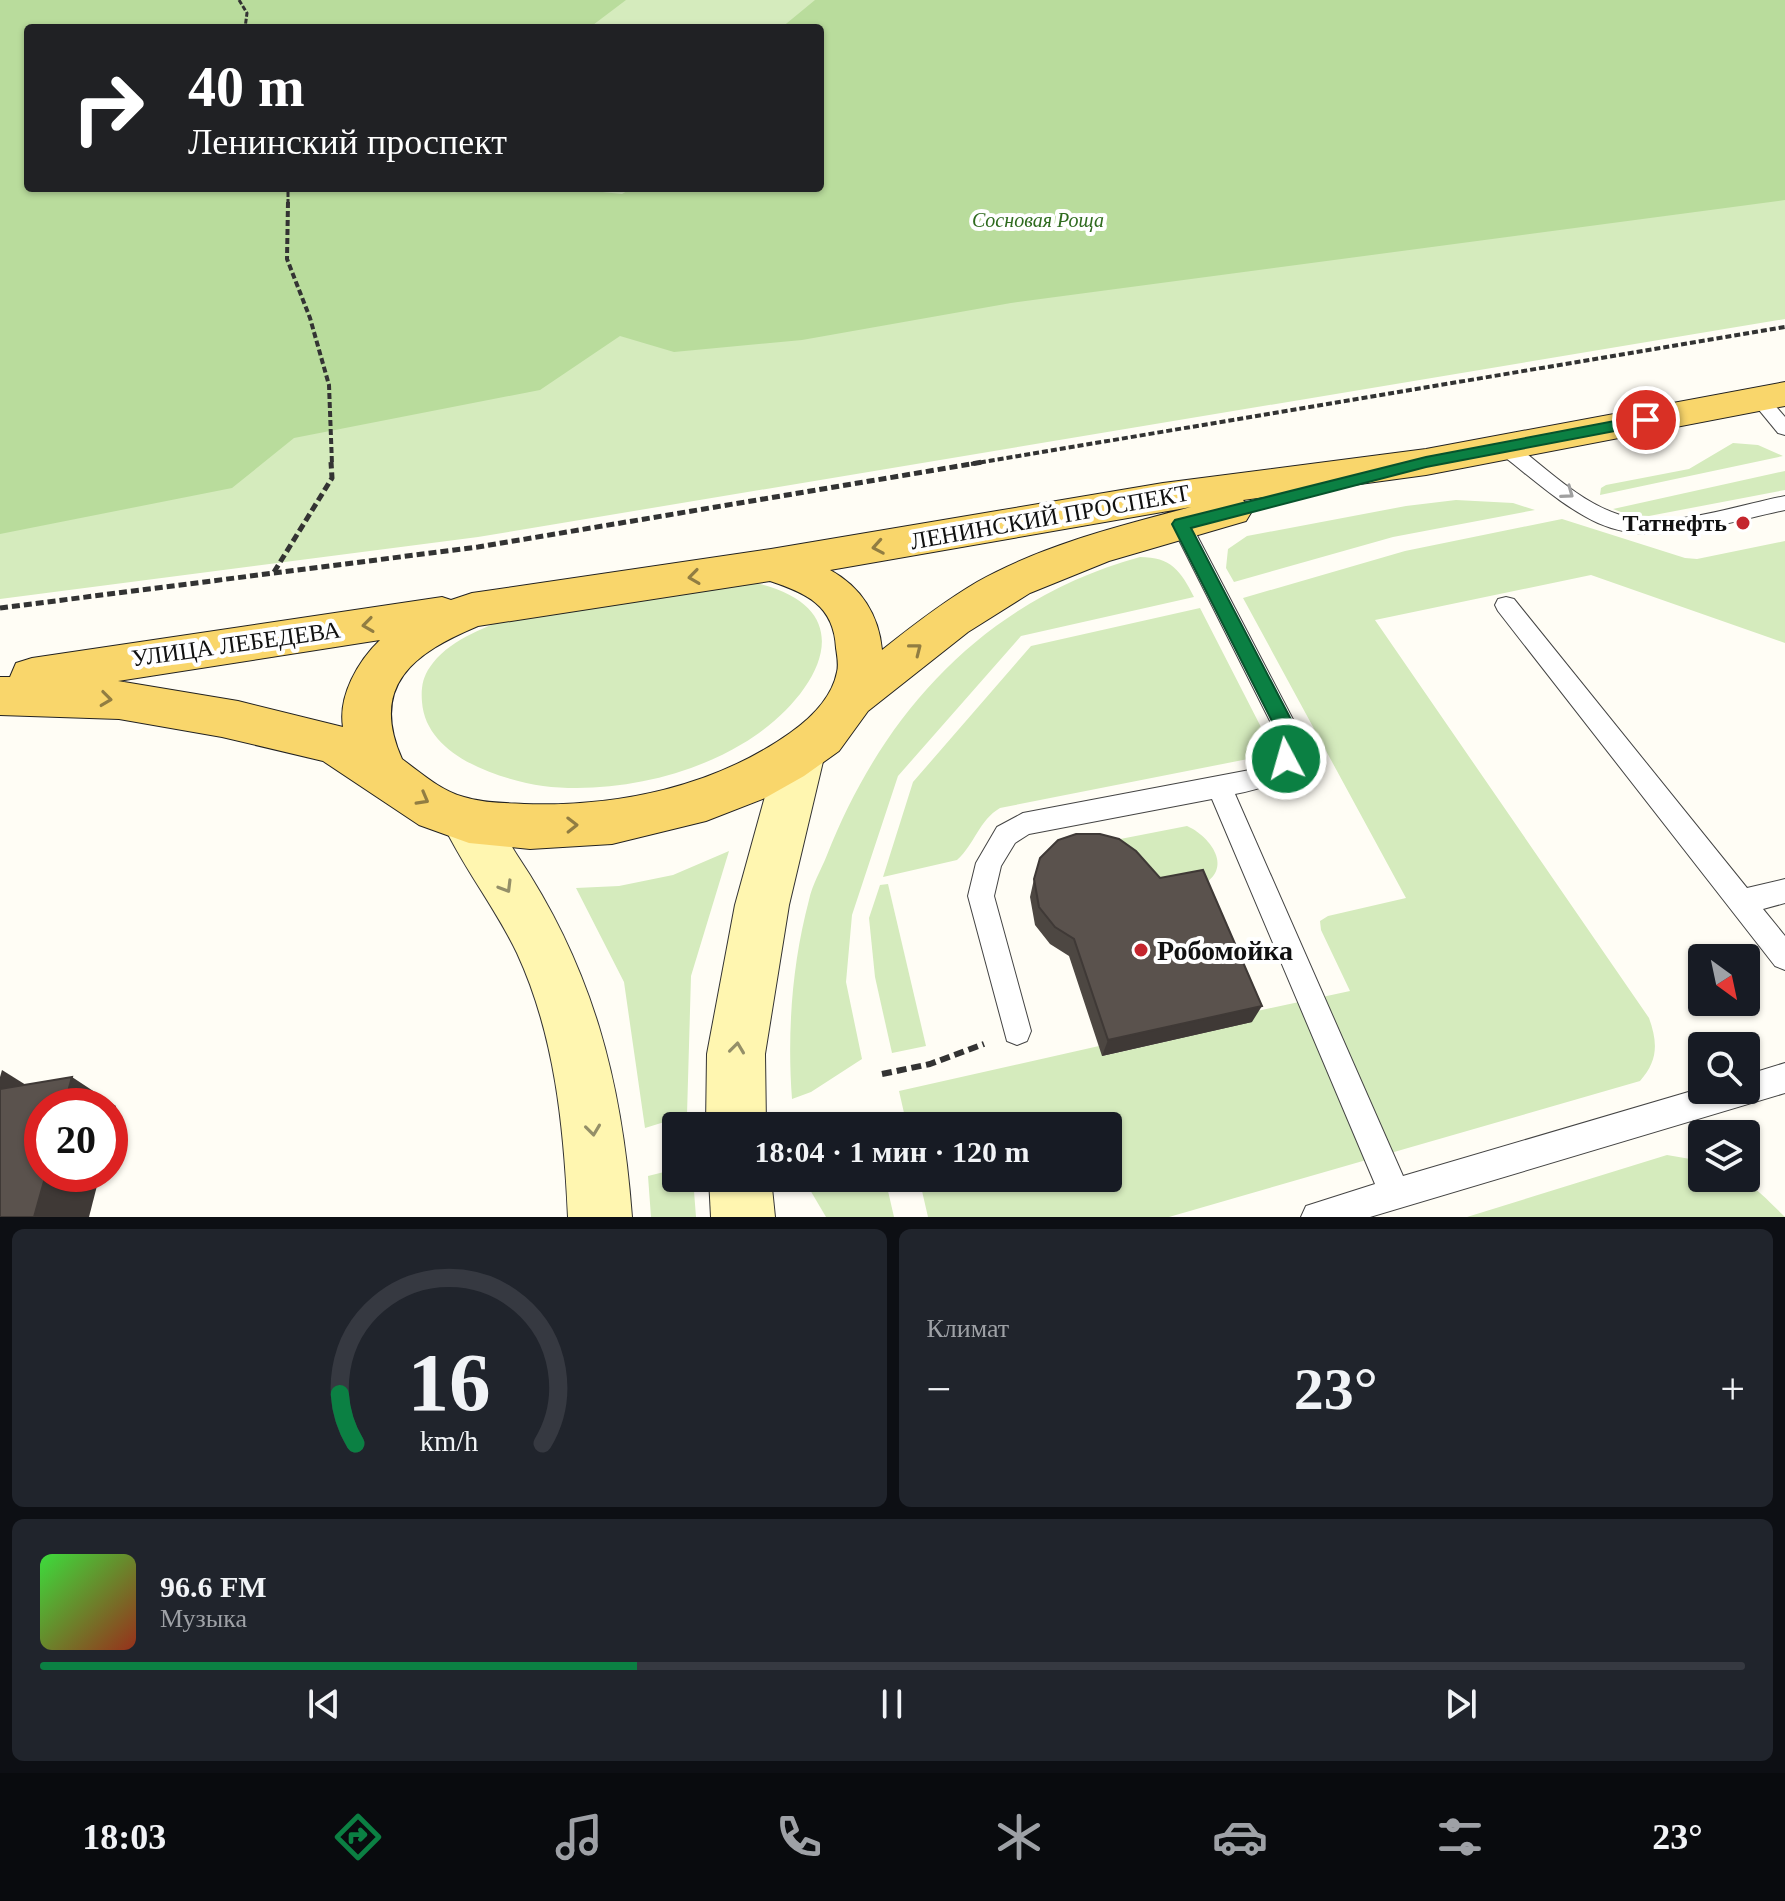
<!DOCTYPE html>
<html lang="ru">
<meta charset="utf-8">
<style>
body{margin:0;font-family:Georgia,serif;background:#20242c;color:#f1f3f6;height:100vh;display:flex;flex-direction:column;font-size:30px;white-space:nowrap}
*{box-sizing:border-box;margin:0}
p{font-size:26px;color:#9ea1a6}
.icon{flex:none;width:44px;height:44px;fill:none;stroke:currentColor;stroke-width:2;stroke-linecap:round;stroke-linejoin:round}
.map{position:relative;height:1217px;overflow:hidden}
.sheet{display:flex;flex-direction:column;gap:12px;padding:12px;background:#0d0f14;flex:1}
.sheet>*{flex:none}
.top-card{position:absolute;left:24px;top:24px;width:800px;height:168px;border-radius:8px;box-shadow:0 2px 6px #0004;background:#202124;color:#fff;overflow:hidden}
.needle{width:52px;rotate:147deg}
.buttons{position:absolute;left:1688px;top:944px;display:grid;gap:16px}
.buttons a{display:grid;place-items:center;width:72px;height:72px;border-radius:8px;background:#171b24;box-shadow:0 2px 6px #0004;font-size:40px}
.speed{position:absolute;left:24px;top:1088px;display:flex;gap:16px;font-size:40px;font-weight:700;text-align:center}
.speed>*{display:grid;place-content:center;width:104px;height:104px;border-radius:50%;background:#171b24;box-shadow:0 2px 6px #0004;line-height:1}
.speed .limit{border:12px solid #d22;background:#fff;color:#111}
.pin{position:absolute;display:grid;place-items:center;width:68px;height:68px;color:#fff;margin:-34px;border:4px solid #fff;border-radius:50%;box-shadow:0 2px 8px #0007}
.me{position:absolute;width:88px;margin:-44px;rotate:354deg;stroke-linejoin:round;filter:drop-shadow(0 0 6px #0008)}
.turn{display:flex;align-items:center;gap:28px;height:168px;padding:0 32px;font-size:36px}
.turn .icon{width:104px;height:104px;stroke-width:2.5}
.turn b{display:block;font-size:56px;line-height:68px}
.big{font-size:60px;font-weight:600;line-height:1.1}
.sheet .card{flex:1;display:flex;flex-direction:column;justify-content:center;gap:12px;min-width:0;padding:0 28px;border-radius:12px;background:#20242c}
.sheet .dial{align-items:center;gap:0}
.dial svg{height:208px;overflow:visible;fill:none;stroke:#363941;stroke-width:7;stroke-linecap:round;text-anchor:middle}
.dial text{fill:#f1f3f6;stroke:none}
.song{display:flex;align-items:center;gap:24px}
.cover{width:96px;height:96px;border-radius:12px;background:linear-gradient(135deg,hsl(120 70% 55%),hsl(10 70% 35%))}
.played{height:8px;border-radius:4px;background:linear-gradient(90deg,#0b8043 35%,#363941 35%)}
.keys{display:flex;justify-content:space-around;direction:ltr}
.heat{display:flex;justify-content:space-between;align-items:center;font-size:44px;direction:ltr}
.sheet .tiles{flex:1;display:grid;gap:12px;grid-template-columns:1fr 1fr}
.card:last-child{grid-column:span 2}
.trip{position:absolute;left:662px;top:1112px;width:460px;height:80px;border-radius:8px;background:#171b24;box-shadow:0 2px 6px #0004;font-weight:600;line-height:80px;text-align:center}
.dock{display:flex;height:128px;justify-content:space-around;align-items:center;background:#090b0e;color:#9ea1a6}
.dock .icon{width:56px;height:56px}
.dock .active{color:#0b8043}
.dock b{font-size:36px;color:#f1f3f6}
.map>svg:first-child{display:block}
.green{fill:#d5ebbd;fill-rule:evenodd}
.forest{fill:#b9dc9c}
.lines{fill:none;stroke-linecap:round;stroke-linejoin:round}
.lane-casing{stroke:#444;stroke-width:2}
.secondary-casing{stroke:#333;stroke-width:2}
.primary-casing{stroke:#222;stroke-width:2}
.path-far3{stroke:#333;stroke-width:3;stroke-dasharray:5 2;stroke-linecap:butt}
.path-far2{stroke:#333;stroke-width:4;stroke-dasharray:6 3;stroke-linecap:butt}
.path-far1{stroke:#333;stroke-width:5;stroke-dasharray:8 4;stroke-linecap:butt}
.path{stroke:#333;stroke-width:6;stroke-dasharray:10 5;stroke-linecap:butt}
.lane{fill:#fff;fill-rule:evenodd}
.secondary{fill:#fff6b0;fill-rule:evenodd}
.primary{fill:#f9d66b;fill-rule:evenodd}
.wall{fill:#4d4742}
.shaded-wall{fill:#3f3936}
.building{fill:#5a524d;stroke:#3f3936;stroke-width:2}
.oneway{stroke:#a0a0a0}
.oneway2{stroke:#917d42}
.oneway3{stroke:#948f68}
.route{fill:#0b8043;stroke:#07532c;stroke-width:2}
.poi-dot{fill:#c4262e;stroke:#fff;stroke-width:3}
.labels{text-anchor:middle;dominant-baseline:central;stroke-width:8;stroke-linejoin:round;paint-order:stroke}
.far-park-label{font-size:20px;font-style:italic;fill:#2f6b1f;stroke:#fff}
.street-label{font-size:24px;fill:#111;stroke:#fff}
.poi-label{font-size:24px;font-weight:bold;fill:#111;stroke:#fff;text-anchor:end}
.near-poi-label{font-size:28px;font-weight:bold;fill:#111;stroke:#fff;text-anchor:start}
</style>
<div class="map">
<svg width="1785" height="1217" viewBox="0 0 1785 1217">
<rect width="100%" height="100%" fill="#fffdf5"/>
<g class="green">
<path d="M0,0H1785V319L478,537L0,599ZM28,28H820V188H28Z"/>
<path d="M1733,443L1758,445L1783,456L1600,495L1601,488L1606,485L1689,469Z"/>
<path d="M1785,471V490L1649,516L1629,515L1613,509Z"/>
<path d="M1456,500L1513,503L1535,510L1393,537L1234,582L1226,568L1228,549L1247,536L1406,506Z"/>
<path d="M1562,519L1685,558L1697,559L1785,541V643L1591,575L1375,620L1649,1018C1658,1043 1658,1061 1640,1081L1169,1217H928L919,1178H1108V1126H907L899,1091L1099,1046L1103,1056L1251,1022L1248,1013L1350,991L1321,930L1320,921L1328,916L1406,898L1243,598L1405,551Z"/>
<path d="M1140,557C1171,557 1181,571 1194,597L1021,636L898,776L852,915L846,982L862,1059L811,1092L792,1099C787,1033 792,964 809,900C812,885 821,870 827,855C884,710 987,599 1140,557Z"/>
<path d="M752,582C873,608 815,701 742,744C686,778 607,794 543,786C498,779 426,756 422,702C421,690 422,678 430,667C447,641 483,628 511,617Z"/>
<path d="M1200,608L1264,733V750L1258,757L1000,808C979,820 975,844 957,860L883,877L913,782L1031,646Z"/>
<path d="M1187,826C1208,835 1234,866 1204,884C1189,892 1165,893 1148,897L1069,849Z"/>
<path d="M729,851L691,976L687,1115L645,1128L624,982L576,888L619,886L673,875Z"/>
<path d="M888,884L926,1046L892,1053L875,977L869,918L880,885Z"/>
<path d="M1667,1155L1702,1161V1178C1751,1178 1751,1184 1785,1217H1467Z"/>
<path d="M676,1169V1178H693L696,1217H651L648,1176Z"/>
<path d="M803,1178H885L894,1217H826Z"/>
</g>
<path class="forest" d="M0,0H626L589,28H28V188H563L622,194L632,188H820V28H781L815,0H1785V200L1011,303L802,340L674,352L620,336L540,390L294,438L232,488L0,534Z"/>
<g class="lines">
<defs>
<g id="lane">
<path d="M1759,393L1766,395L1785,417V435L1778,433L1750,399Z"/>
<path d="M1505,441L1512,442C1545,467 1579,502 1620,515C1666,531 1738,505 1785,496V510C1726,522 1656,549 1598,523C1561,506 1530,476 1498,452L1495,447Z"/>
<path d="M1181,517L1188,519L1191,524L1298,729C1306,775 1273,787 1235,794L1403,1176L1702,1088L1746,1090V1075L1785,1063V1093L1370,1217H1301L1306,1206L1375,1184L1212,799L1029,834L1015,843L1001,866L994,896L1031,1031L1027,1041L1017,1045L1007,1041L968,896L976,863L997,827L1023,813L1255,769L1275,753L1274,729L1171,524L1174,519Z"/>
<path d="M1506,597L1514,599L1747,888L1785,879V903L1763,909L1785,936V970L1775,966L1498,611L1495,605L1498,599Z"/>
</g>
<g id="secondary">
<path d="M801,733L818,739L825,753L789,905L765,1054L766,1126H706L707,1054L735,905L777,753L784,739Z"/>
<path d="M466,798C471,800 479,801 483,804C494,812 509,843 517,855C593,968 622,1082 632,1217H568C564,1128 555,1035 517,953C495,907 462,866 441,820L448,804Z"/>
<path d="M709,1178H771L775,1217H711Z"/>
</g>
<path id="primary" d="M1785,382V406L1426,475L1243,500L1252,511L1246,521L1109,561L1030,593L968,632L868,711L839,751L804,776L765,798L706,821L612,844L530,849L469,843L419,825L323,761L222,737L119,719L0,715V677H10L16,663L32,658L442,597L451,600L472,593L771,549L1163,483L1426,449ZM1191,507C1119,526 1043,545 977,582C943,602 912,626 882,650C879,615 861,587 830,570ZM770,581C806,593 834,605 836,648C837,655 839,665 837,672C832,698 810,719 790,733C714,787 617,807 524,804C505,803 483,803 464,797C441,791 421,773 402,759C369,685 414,653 478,626ZM380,640C358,661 338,696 343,727L238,701L118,681Z"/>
</defs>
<use href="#lane" class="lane-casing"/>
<use href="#secondary" class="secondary-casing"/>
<use href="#primary" class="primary-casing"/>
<g class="path-far3">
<path d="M239,0L247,13L245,28"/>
<path d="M288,204V188"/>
</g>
<g class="path-far2">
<path d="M288,202L287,259L310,318L329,385L332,464"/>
<path d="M971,464L1785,327"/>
</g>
<g class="path-far1">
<path d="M274,572L332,478L331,462"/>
<path d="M0,608L478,547L983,462"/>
</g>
<path class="path" d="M882,1074L930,1064L984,1044"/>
<use href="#lane" class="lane"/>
<use href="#secondary" class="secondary"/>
<use href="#primary" class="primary"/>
</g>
<path class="wall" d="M1034,879L1252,1022L1102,1056L1069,956L1050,944L1035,925L1030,897Z"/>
<g class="shaded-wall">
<path d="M1262,1006L1252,1022L1102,1056L1108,1040Z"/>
<path d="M2,1070L50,1100L0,1091V1077Z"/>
<path d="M72,1077L116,1106L110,1132V1106H64Z"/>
<path d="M46,1174H100L89,1217H34Z"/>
</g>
<g class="building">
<path d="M1076,834H1100L1119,839L1136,851L1160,878L1203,870L1262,1006L1108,1040L1074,939L1055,927L1039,907L1034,879L1040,858L1058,840Z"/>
<path d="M72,1077L64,1106H42V1174H46L34,1217H0V1089Z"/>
</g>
<defs><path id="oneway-chevron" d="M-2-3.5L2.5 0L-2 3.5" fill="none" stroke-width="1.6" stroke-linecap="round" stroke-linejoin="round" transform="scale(2)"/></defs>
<use class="oneway" href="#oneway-chevron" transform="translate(1568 493) rotate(36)"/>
<g class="oneway2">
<use href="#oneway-chevron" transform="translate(878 547) rotate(170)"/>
<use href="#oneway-chevron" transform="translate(694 577) rotate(172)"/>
<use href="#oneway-chevron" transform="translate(368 625) rotate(172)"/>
<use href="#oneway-chevron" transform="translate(916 649) rotate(-38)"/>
<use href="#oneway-chevron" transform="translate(106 699) rotate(7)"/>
<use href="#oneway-chevron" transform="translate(423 799) rotate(29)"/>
<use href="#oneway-chevron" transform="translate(572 825) rotate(-1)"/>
</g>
<g class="oneway3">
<use href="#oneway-chevron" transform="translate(506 887) rotate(59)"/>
<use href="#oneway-chevron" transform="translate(737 1048) rotate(-83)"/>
<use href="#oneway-chevron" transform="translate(593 1130) rotate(83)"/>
</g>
<path class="route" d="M1646,415L1652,417V424L1426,467L1191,528L1296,729C1299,743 1300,752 1293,765L1286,768L1279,765C1275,758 1279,741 1276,729L1172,524L1175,520L1426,457Z"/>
<g class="poi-dot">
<circle cx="1743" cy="523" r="8"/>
<circle cx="1141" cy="950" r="8"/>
</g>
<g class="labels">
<g class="far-park-label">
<text x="1038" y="220">Сосновая Роща</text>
</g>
<g class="street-label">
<text transform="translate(1050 517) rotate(-10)">ЛЕНИНСКИЙ ПРОСПЕКТ</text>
<text transform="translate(236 644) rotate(-8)">УЛИЦА ЛЕБЕДЕВА</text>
</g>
<g class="poi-label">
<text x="1727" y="523">Татнефть</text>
</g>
<g class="near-poi-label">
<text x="1157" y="950">Робомойка</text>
</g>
</g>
</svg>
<div class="buttons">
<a><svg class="needle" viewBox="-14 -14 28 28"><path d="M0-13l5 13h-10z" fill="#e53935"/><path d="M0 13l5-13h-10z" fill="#9ea1a6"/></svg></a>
<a><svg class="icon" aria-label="search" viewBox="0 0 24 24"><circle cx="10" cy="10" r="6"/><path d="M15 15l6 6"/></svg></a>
<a><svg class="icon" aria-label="layers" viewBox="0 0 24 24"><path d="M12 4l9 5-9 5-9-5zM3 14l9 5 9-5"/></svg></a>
</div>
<div class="speed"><div class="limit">20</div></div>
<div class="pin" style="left:1646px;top:420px;background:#d93025"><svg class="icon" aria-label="arrive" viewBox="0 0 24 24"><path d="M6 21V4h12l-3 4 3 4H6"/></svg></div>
<svg class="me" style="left:1286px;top:759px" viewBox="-20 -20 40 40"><circle r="17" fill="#0b8043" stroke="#fff" stroke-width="3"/><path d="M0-11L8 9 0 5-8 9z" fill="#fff"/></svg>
<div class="trip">18:04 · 1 мин · 120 m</div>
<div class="top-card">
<div class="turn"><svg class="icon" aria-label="right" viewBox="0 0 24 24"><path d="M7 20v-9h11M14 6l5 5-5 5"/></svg><div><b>40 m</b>Ленинский проспект</div></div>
</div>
</div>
<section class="sheet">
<div class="tiles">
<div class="card dial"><svg viewBox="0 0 100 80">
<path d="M14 69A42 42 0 1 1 86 69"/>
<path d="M14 69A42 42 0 0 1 8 50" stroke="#0b8043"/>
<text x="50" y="56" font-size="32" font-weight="700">16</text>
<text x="50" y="72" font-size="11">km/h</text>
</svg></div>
<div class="card"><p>Климат</p>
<div class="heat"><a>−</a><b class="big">23°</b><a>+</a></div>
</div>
<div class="card">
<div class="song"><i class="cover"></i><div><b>96.6 FM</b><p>Музыка</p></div></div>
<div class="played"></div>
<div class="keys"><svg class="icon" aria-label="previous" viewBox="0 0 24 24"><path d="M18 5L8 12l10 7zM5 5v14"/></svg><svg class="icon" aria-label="pause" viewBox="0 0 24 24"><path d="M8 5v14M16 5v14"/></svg><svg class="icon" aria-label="next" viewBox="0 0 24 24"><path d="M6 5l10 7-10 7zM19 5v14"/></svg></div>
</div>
</div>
</section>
<nav class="dock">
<b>18:03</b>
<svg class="icon active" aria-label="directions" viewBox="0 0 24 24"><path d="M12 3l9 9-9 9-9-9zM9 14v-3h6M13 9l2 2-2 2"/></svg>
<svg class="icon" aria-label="music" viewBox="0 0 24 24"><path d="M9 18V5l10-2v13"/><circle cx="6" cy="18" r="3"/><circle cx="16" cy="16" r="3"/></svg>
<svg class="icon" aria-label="phone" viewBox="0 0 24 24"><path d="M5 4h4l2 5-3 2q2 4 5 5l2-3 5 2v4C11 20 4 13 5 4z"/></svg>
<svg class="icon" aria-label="climate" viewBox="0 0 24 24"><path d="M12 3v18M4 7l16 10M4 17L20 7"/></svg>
<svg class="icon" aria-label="car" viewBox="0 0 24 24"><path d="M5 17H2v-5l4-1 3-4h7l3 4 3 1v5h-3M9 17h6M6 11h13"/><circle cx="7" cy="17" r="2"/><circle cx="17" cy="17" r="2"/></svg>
<svg class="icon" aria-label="filters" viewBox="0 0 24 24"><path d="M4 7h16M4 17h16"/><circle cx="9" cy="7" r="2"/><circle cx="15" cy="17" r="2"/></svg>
<b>23°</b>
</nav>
